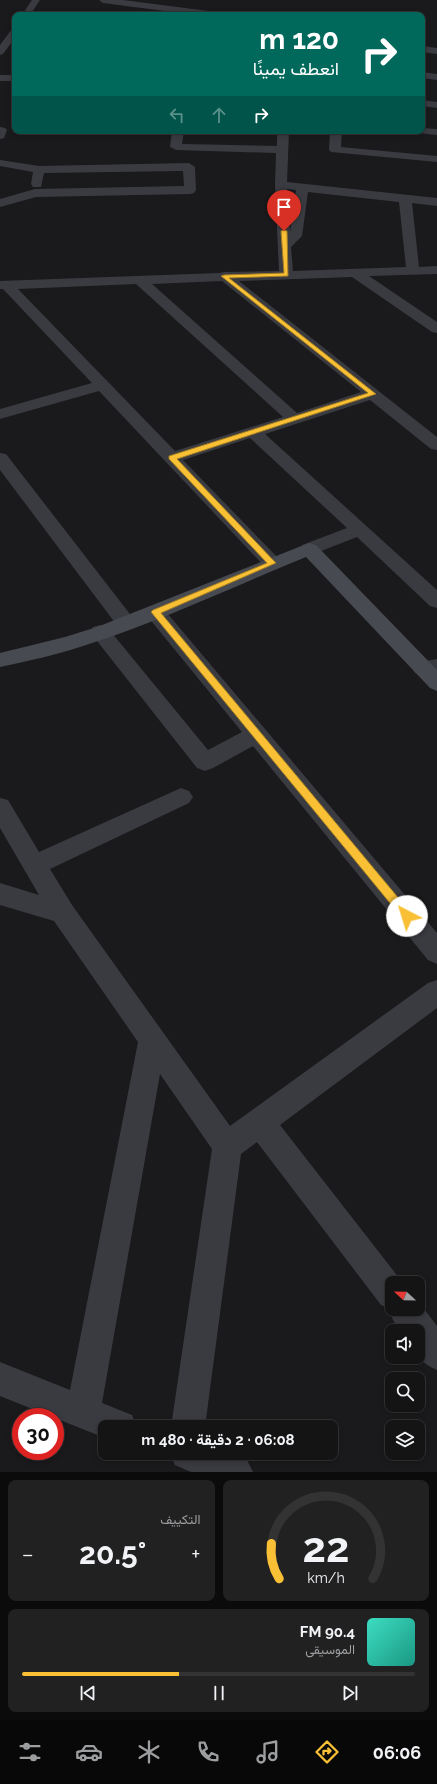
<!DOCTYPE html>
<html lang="ar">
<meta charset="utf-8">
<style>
body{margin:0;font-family:Raleway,Vazirmatn,sans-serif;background:#212122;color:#f1f3f6;direction:rtl;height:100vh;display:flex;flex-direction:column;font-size:15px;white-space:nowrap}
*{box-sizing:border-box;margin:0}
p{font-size:13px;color:#9d9ea0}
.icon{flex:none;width:22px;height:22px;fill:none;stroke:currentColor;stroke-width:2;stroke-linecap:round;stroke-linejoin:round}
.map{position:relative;height:1472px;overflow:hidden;direction:ltr}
.side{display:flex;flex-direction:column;gap:8px;padding:8px;background:#0b0b0c;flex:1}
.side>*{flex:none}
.hud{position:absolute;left:12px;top:12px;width:413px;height:122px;border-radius:8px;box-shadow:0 2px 6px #0003,0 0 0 1px #333334;direction:rtl;background:#00695c;color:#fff;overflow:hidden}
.needle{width:26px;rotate:292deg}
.tools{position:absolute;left:385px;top:1276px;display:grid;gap:8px}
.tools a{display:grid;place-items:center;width:40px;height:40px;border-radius:8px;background:#141415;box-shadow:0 2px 6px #0003,0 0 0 1px #333334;font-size:20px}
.speed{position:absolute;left:12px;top:1408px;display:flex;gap:8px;font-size:20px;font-weight:700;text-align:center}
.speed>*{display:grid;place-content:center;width:52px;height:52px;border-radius:50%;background:#141415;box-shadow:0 2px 6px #0003,0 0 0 1px #333334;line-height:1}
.speed .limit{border:6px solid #d22;background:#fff;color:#111}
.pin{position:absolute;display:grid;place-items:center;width:34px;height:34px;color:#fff;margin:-41px -17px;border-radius:50% 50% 50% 0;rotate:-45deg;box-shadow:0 0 4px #0007}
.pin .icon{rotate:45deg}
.me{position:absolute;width:44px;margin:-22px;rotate:320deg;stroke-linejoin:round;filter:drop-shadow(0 0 3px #0008)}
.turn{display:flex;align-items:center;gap:14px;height:84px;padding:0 20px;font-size:18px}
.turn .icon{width:52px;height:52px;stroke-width:2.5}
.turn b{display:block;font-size:28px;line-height:34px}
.lanes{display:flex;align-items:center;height:38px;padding:0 20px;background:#0003;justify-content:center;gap:20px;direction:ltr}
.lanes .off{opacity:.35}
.big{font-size:30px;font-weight:700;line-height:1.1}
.side .card{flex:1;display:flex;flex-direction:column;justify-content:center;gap:6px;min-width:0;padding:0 14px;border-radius:8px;background:#212122}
.side .dial{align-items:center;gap:0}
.dial svg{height:104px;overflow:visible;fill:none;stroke:#333334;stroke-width:7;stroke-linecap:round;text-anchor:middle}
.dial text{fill:#f1f3f6;stroke:none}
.song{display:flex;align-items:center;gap:12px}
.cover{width:48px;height:48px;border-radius:6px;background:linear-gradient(135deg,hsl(170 70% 55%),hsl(170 70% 35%))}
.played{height:4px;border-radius:2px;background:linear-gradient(90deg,#f9c035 40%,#333334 40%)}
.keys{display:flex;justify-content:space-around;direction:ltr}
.heat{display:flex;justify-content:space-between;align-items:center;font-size:22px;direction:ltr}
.side .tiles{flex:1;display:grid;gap:8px;grid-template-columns:1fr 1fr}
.card:last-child{grid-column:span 2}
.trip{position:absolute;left:98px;top:1420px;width:240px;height:40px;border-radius:8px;background:#141415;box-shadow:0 2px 6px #0003,0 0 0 1px #333334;font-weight:700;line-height:40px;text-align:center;direction:rtl}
.tabs{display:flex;height:64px;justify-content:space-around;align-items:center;background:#080808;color:#9d9ea0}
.tabs .icon{width:28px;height:28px}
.tabs .selected{color:#f9c035}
.tabs b{font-size:18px;color:#f1f3f6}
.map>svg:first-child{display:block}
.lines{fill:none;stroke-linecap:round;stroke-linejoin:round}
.street{fill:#3a3b41;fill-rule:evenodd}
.secondary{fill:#484a51;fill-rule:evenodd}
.route{fill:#f9c035;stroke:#a27d22}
</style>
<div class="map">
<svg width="437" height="1472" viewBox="0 0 437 1472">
<rect width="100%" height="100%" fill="#1a1a1c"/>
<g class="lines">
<g class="street">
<path d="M32,0H40L30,15H22Z"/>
<path d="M99,0H123L216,12L220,15H196L103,3Z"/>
<path d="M15,28V38L3,54L0,55V45L12,29Z"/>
<path d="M422,46L437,48V54L422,52Z"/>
<path d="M422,72L437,74V80L422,78Z"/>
<rect x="0" y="75" width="15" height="6"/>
<path d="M422,100L437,102V108L422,106Z"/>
<path d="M0,127L5,128L7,130L4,138L0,139Z"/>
<path d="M422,128L437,129V135L418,133L416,131H422Z"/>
<path d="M172,131H184L182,144L277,146V131H289L287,182L437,198V206L412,203L419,267L437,266V274L369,276L437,322V333L432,332L352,277L239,281L437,437V450L431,449L370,400L265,434L437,590V608L430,606L357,537L316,553L309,555L302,553L300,549L302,545L347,528L250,438L183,460L279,559L281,563L279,567L272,569L265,567L99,391L0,419V409L92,383L3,289H0V281L219,273L224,272L279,271L275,185L276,153L176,150L170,147ZM287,189L296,190L290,232ZM308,192L399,202L406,267L293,271L291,247L302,236ZM222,281L361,392L297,413L152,284ZM136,284L283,417L175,451L18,289Z"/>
<path d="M330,131H342L341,147L437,156V162L331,152L329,150Z"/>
<path d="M0,160L39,166L189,163L195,167L196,190L194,193L190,194L36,197L0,207V199L35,189L184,186L183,171L44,173L41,187H33L31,184L33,172L0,166Z"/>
<path d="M0,453L6,454L133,618L136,623L133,628L126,630L119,628L0,470Z"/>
<path d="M155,605L162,607L437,933V964L428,960L253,746L213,768L205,771L197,768L90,632L93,627L100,625L107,627L208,750L242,732L148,617L145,612L148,607Z"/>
<path d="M437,659V673L422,675L415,673L412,668L415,663Z"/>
<path d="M181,788L189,791L193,797L189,803L50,869L72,905L230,1126L428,983L437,980V1008L280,1125L403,1283H392V1309H418V1301L437,1326V1370C414,1360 418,1353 418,1331H400L393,1320L388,1308L381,1305L257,1142L241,1154L205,1427H171L212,1149L160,1074L102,1403L132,1415L137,1427H105V1438L0,1396V1362L70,1390L138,1042L54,921L0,905V883L39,895L0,828V798L8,800L39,852Z"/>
<path d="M170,1453H232L247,1460L253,1472H191L175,1465Z"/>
</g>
<path class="secondary" d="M309,543L316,545L437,670V691L430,688L306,557C232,587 159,622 83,646C56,655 28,661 0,667V653L65,637L97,627Z"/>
</g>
<path class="route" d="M284,230L287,231L288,276L229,278L376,394L177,459L276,563L161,613L411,913L412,916L411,919L407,921L403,919L151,612L153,610L267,563L169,459V456L368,393L221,276L224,275L284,273L281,231Z"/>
</svg>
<div class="tools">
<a><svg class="needle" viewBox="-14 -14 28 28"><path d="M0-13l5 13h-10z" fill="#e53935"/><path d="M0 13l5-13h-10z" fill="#9d9ea0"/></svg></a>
<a><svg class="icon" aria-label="sound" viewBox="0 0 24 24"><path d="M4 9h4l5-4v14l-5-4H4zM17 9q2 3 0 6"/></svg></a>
<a><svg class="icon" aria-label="search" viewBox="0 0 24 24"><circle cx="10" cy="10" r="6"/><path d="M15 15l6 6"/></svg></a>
<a><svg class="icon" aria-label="layers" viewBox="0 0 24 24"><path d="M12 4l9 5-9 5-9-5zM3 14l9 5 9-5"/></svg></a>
</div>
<div class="speed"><div class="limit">30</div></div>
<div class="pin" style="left:284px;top:231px;background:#d93025"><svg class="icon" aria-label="arrive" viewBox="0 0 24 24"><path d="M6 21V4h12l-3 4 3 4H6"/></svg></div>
<svg class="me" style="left:407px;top:916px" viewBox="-20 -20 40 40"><circle r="19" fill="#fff"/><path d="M0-13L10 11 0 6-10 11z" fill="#f9c035"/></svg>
<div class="trip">06:08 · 2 دقيقة · 480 m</div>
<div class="hud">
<div class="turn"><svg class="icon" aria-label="right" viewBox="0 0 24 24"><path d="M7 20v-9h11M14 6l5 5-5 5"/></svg><div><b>120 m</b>انعطف يمينًا</div></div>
<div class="lanes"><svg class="icon off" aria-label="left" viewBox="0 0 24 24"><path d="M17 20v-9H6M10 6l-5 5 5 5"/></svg><svg class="icon off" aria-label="ahead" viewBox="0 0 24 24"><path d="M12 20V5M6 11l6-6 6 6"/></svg><svg class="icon" aria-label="right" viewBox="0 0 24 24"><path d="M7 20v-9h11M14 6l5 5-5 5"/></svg></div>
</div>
</div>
<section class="side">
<div class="tiles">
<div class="card dial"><svg viewBox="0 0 100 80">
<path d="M14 69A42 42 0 1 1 86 69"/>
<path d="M14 69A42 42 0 0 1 8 42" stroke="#f9c035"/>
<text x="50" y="56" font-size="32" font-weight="700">22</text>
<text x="50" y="72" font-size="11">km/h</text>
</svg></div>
<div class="card"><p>التكييف</p>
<div class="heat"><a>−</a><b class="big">20.5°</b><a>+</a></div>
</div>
<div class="card">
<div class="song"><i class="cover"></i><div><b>90.4 FM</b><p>الموسيقى</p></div></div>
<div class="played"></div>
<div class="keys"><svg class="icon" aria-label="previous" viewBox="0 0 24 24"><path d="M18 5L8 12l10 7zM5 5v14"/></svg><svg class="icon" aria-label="pause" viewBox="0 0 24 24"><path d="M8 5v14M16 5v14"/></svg><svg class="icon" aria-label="next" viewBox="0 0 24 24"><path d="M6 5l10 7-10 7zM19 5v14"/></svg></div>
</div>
</div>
</section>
<nav class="tabs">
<b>06:06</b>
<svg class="icon selected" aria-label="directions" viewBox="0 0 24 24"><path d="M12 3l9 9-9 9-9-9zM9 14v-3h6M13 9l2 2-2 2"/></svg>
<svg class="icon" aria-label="music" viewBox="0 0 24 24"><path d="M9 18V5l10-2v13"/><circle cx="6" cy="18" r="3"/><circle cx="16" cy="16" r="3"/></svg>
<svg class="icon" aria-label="phone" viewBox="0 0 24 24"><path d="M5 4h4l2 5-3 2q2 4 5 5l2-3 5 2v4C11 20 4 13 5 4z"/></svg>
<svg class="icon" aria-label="climate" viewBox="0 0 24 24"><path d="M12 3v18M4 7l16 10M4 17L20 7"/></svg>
<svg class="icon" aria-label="car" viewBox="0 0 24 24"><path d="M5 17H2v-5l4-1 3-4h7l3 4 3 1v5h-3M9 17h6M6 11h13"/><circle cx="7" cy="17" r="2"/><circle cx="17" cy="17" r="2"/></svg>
<svg class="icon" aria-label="filters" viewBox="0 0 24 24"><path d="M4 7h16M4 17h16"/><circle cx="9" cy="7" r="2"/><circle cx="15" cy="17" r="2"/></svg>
</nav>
